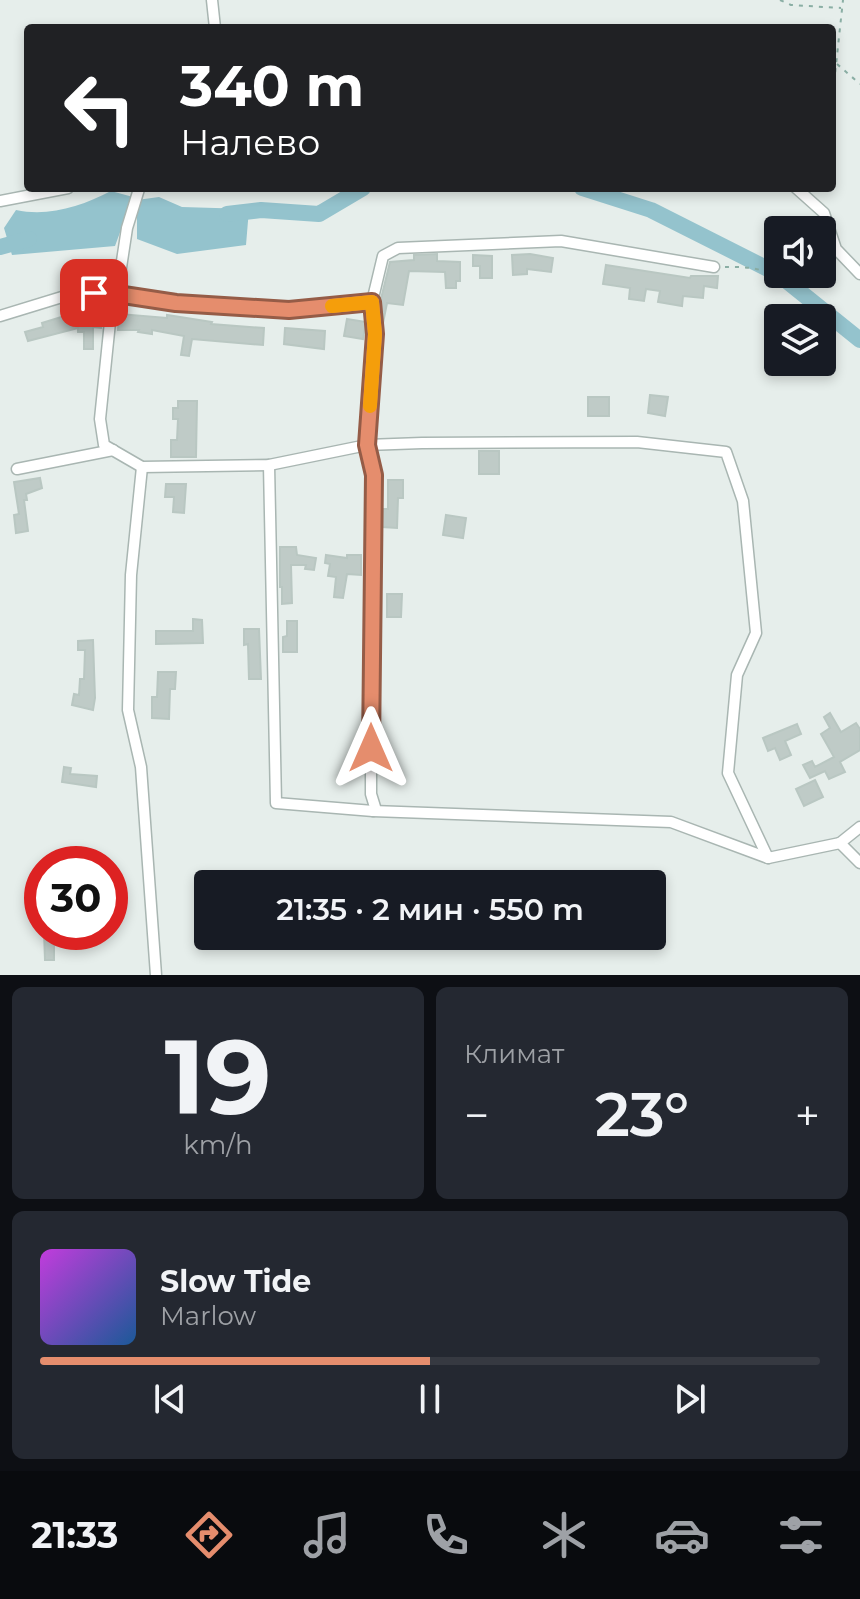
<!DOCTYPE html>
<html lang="ru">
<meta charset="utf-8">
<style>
body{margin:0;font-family:Montserrat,sans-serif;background:#242831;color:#f1f3f6;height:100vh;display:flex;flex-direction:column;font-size:30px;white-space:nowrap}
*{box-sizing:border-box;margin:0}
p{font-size:26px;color:#9ea1a6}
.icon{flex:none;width:44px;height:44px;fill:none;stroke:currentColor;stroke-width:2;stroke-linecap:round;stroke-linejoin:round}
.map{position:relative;height:975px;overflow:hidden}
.details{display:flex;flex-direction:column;gap:12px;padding:12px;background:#0d0f14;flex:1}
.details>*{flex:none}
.guide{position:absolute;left:24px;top:24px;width:812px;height:168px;border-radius:8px;box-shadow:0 4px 12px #0003;background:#202124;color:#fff;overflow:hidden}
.tools{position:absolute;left:764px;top:216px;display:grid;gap:16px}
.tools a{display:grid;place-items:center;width:72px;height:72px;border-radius:8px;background:#171b24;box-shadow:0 4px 12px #0003;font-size:40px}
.speed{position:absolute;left:24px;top:846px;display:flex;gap:16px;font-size:40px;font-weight:700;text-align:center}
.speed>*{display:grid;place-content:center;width:104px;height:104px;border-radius:50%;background:#171b24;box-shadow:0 4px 12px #0003;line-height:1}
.speed .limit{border:12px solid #d22;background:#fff;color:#111}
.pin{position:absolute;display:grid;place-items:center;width:68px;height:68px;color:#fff;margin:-34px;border-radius:16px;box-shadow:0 4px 12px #0006}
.me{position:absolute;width:88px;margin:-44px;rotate:0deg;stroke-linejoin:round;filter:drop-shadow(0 0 6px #0008)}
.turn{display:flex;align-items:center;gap:28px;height:168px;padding:0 24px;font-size:36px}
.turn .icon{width:104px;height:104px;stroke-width:2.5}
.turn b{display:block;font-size:56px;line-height:68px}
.big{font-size:60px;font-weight:600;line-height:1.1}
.details .card{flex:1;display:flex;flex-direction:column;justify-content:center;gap:12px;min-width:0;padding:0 28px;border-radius:12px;background:#242831}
.details .dial{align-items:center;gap:0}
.dial b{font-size:104px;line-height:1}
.song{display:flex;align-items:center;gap:24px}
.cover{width:96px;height:96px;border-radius:12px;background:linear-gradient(135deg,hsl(290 70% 55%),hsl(210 70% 35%))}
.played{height:8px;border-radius:4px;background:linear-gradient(90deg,#e58d6d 50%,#363941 50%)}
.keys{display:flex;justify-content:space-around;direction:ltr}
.heat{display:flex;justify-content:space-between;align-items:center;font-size:44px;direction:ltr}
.details .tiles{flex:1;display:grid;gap:12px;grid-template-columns:1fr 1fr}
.card:last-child{grid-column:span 2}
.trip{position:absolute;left:194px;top:870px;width:472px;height:80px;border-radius:8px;background:#171b24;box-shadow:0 4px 12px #0003;font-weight:600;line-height:80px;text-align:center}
.menu{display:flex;height:128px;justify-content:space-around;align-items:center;background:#090b0e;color:#9ea1a6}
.menu .icon{width:56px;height:56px}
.menu .active{color:#e58d6d}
.menu b{font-size:36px;color:#f1f3f6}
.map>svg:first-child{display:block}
.water{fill:#94c3cd}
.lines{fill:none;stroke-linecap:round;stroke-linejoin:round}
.river{stroke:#94c3cd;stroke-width:16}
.building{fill:#bfcbc7;stroke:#b9c7c2;stroke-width:2}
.minor-casing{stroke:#a9b6b2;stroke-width:13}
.path{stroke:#8aaea4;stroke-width:2;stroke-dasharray:4 6;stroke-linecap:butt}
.minor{stroke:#fff;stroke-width:10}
.route-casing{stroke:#955c47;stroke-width:20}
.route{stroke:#e58d6d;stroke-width:14}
.slow{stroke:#f59e0b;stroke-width:14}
</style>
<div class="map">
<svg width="860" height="975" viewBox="0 0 860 975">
<rect width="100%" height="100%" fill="#e6eeeb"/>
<g class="water">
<path d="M111,191L133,197L115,246L12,255L4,228L16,210C49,217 82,206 111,191Z"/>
<path d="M159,197L182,207L249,209L246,245L177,254L137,239V200Z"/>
</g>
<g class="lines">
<g class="river">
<path d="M582,188L651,210L778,274"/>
<path d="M227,214L261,210L319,214L363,188"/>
<path d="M0,247L29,239"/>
<path d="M778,274L860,340"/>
</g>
</g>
<g class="building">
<path d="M437,254V261L460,262V281H456V288H446L445,272L409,271L403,305L387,303L382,328L380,303L390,262L414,260V255Z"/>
<path d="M530,254L553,258L551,272L527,269V274L513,275L512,255Z"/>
<path d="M473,255L492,256V278H480V266H473Z"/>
<path d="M606,265L690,278L691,276H718L717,288L704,286L703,298L683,296L682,306L658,302L660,291L646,289L644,301L629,299L630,288L603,284Z"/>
<path d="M88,310L103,311L101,328L93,327V349H84V332H78V328L28,341L25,332L43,327L42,323L71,314L87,316Z"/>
<path d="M119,314L167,318V315L212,322L211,324L264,328L263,345L192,339L189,356L181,355L184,336L152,330V334L138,332L139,330H118Z"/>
<path d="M347,319L366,322L363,339L344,336Z"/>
<path d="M285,328L325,331L324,349L284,344Z"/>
<path d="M650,395L668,397L665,416L648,413Z"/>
<rect x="588" y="397" width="21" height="19"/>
<path d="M178,401H197L196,457H171V440H177L178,419H173V408H178Z"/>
<rect x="479" y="451" width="20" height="23"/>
<path d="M40,478L42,488L26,494L27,500H24L28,531L16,533L14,515L19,514L14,482Z"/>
<path d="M388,480H403V498H398L397,528L382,527V509H388Z"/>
<path d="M166,484H186L184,513L173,512L174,497H165Z"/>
<path d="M446,515L466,518L463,538L443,535Z"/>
<path d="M280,547H296L297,555L316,558L314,570L305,569L306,565H291L292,603L282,604V587H280Z"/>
<path d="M326,555L347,558V555H361V575L347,574L343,598L334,597L336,577L328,576L330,564L325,563Z"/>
<path d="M387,594H402L401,617H387Z"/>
<path d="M193,619L202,620L203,643L156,644V631H193Z"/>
<path d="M287,621H297V652H283V637L287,636Z"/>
<path d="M244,629H259L261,679H249L248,644L244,645Z"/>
<path d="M93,640L95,698L93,710L72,705L74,694L79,695L80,679H84L85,650H78V641Z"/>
<path d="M158,672H176L175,689H170L169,719L152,718V697H157Z"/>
<path d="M830,713L841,732L856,723L860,729V750L840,762L845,772L829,779L825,771L810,778L803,765L812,761L815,767L834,757L821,734L830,728L824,717Z"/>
<path d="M797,724L801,734L785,741L791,755L780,760L775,748L768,751L763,738Z"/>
<path d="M64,767L71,768L70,774L97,776L96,787L62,782Z"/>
<path d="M815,780L823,797L804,806L796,789Z"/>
<path d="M44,932H66L67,942L54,943V960H45Z"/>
</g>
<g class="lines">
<defs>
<g id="minor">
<path d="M212,0L215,28"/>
<path d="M796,188L824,213L836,249L860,274"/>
<path d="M0,201L68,188"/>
<path d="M113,293L100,419L104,445L142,467L269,465L367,445L422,443L637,442L726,452L743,501L756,633L737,675L728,773L768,858"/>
<path d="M117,294L127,228L139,189"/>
<path d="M0,316L75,293H113L176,303L289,310L372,302"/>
<path d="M269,465L276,803L373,811L671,822L768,858L840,843L860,863"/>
<path d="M142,467L131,575L128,710L141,767L156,975"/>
<path d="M17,469L113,450"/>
<path d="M373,811L375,807L371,794V612L374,475L367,445L375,334L372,302L383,256L398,248L561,241L714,267"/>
<path d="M840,843L860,827"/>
</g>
</defs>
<use href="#minor" class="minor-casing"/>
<g class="path">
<path d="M780,0L791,5L841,8"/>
<path d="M837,64L860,84"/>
<path d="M832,102L843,0"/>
<path d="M819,188L821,196"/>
<path d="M725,267C746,267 770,266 782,287L799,274"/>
</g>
<use href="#minor" class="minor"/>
</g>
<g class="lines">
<defs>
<path id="route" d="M94,293L117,294L176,303L289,310L372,302L375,334L367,445L374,475L371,748"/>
</defs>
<use href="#route" class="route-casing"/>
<use href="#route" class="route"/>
<path class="slow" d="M332,306L372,302L375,334L370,406"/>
</g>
</svg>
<div class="tools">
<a><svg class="icon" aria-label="sound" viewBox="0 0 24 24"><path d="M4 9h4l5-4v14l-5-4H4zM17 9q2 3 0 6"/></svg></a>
<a><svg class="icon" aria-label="layers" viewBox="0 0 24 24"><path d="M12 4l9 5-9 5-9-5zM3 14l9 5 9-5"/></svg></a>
</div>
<div class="speed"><div class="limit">30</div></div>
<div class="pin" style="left:94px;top:293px;background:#d93025"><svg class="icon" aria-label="arrive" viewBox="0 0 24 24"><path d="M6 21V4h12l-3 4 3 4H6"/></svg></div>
<svg class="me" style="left:371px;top:748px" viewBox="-20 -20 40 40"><path d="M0-17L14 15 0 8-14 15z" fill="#e58d6d" stroke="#fff" stroke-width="4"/></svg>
<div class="trip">21:35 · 2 мин · 550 m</div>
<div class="guide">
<div class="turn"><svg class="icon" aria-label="left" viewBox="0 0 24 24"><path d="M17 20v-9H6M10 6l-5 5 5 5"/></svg><div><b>340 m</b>Налево</div></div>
</div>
</div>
<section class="details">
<div class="tiles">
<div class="card dial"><b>19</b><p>km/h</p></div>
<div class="card"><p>Климат</p>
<div class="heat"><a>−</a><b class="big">23°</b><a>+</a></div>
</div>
<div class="card">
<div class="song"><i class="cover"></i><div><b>Slow Tide</b><p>Marlow</p></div></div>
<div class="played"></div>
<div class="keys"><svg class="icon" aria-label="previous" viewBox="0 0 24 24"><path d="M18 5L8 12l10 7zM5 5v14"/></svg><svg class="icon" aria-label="pause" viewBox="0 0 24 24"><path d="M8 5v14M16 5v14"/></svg><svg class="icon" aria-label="next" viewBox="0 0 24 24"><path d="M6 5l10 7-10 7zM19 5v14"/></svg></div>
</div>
</div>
</section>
<nav class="menu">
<b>21:33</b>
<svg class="icon active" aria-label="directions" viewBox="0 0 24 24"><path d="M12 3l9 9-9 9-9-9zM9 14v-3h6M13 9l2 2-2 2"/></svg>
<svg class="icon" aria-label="music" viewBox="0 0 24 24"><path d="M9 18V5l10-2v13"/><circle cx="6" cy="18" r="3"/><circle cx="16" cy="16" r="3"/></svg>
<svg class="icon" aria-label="phone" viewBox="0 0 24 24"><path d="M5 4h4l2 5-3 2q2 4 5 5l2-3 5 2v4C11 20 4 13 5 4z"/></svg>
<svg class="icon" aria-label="climate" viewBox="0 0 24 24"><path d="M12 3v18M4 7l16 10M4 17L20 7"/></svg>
<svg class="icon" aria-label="car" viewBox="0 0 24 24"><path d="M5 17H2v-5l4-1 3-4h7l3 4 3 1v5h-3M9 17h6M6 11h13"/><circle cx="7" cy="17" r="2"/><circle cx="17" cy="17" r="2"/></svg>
<svg class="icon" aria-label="filters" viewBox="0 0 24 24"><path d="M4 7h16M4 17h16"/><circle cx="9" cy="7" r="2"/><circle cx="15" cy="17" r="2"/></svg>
</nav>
